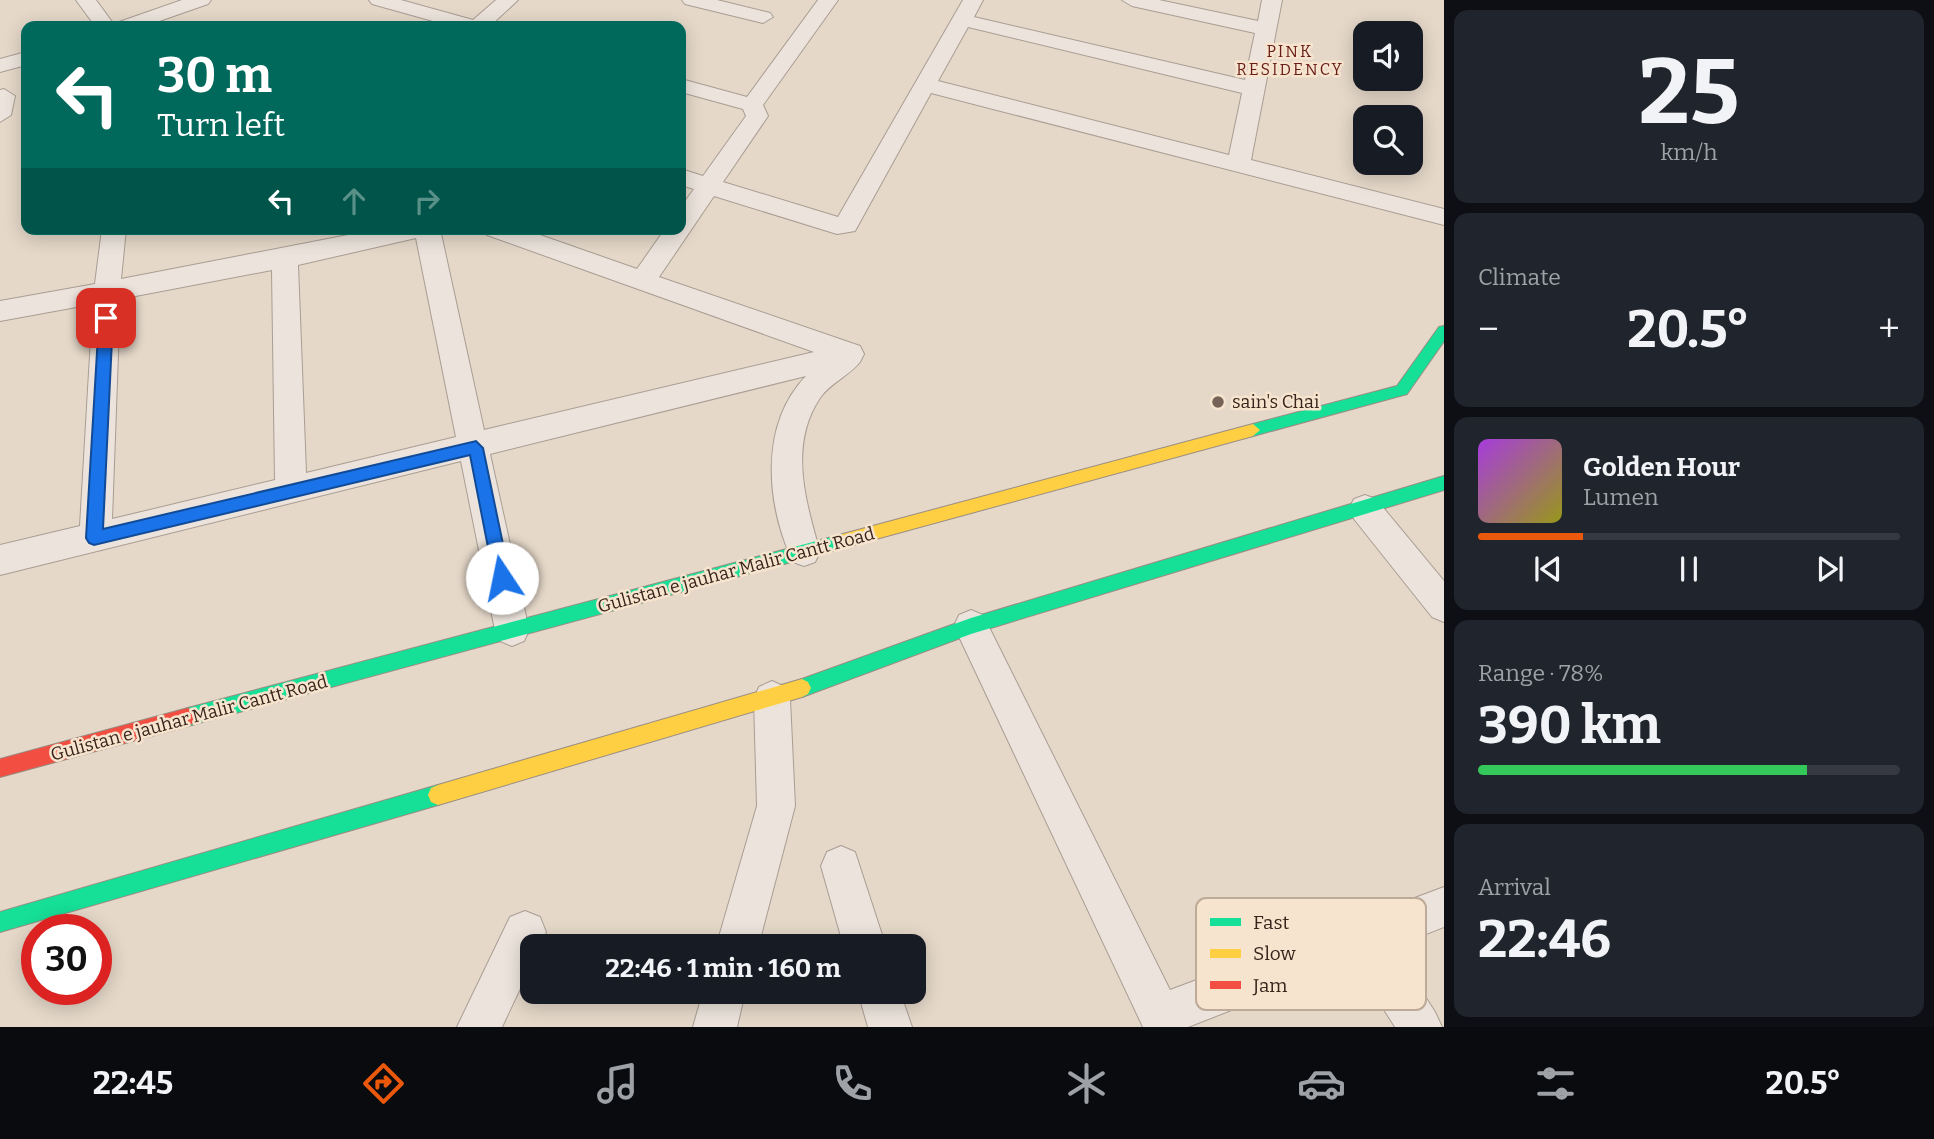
<!DOCTYPE html>
<meta charset="utf-8">
<style>
body{margin:0;font-family:Bitter,serif;background:#20242c;color:#f1f3f6;height:100vh;display:flex;flex-direction:column;font-size:26px;white-space:nowrap}
*{box-sizing:border-box;margin:0}
p{font-size:23px;color:#9ea1a6}
.icon{flex:none;width:38px;height:38px;fill:none;stroke:currentColor;stroke-width:2;stroke-linecap:round;stroke-linejoin:round}
.map{position:relative;flex:1;overflow:hidden}
.panel{display:flex;flex-direction:column;gap:10px;padding:10px;background:#0d0f14;width:490px}
.panel>*{flex:none}
.hud{position:absolute;left:21px;top:21px;width:665px;height:214px;border-radius:14px;box-shadow:0 4px 18px #0003;background:#00695c;color:#fff;overflow:hidden}
.buttons{position:absolute;left:1353px;top:21px;display:grid;gap:14px}
.buttons a{display:grid;place-items:center;width:70px;height:70px;border-radius:14px;background:#171b24;box-shadow:0 4px 18px #0003;font-size:35px}
.speed{position:absolute;left:21px;top:914px;display:flex;gap:14px;font-size:35px;font-weight:700;text-align:center}
.speed>*{display:grid;place-content:center;width:91px;height:91px;border-radius:50%;background:#171b24;box-shadow:0 4px 18px #0003;line-height:1}
.speed .limit{border:10px solid #d22;background:#fff;color:#111}
.pin{position:absolute;display:grid;place-items:center;width:60px;height:60px;color:#fff;margin:-30px;border-radius:14px;box-shadow:0 4px 10px #0006}
.me{position:absolute;width:77px;margin:-38px;rotate:349deg;stroke-linejoin:round;filter:drop-shadow(0 0 5px #0008)}
.turn{display:flex;align-items:center;gap:24px;height:147px;padding:0 21px;font-size:32px}
.turn .icon{width:91px;height:91px;stroke-width:2.5}
.turn b{display:block;font-size:49px;line-height:60px}
.lanes{display:flex;align-items:center;height:66px;padding:0 21px;background:#0003;justify-content:center;gap:35px;direction:ltr}
.lanes .off{opacity:.35}
.big{font-size:52px;font-weight:700;line-height:1.1}
.panel .tile{flex:1;display:flex;flex-direction:column;justify-content:center;gap:10px;min-width:0;padding:0 24px;border-radius:14px;background:#20242c}
.panel .dial{align-items:center;gap:0}
.dial b{font-size:91px;line-height:1}
.song{display:flex;align-items:center;gap:21px}
.cover{width:84px;height:84px;border-radius:10px;background:linear-gradient(135deg,hsl(280 70% 55%),hsl(60 70% 35%))}
.played{height:7px;border-radius:4px;background:linear-gradient(90deg,#ea580c 25%,#363941 25%)}
.keys{display:flex;justify-content:space-around;direction:ltr}
.heat{display:flex;justify-content:space-between;align-items:center;font-size:38px;direction:ltr}
.charge{height:10px;border-radius:5px;background:linear-gradient(90deg,#34c759 78%,#363941 0)}
.trip{position:absolute;left:520px;top:934px;width:406px;height:70px;border-radius:14px;background:#171b24;box-shadow:0 4px 18px #0003;font-weight:700;line-height:70px;text-align:center}
.tab-bar{display:flex;height:112px;justify-content:space-around;align-items:center;background:#090b0e;color:#9ea1a6}
.tab-bar .icon{width:49px;height:49px}
.tab-bar .active{color:#ea580c}
.tab-bar b{font-size:32px;color:#f1f3f6}
main{display:flex;flex:1;min-height:0}
.map>svg:first-child{display:block}
.lines{fill:none;stroke-linecap:round;stroke-linejoin:round}
.street-casing{stroke:#a99d93;stroke-width:2}
.fast-casing{stroke:#998d83;stroke-width:2}
.slow-casing{stroke:#998d83;stroke-width:2}
.jam-casing{stroke:#998d83;stroke-width:2}
.street{fill:#ece4dc;fill-rule:evenodd}
.fast{fill:#16e098;fill-rule:evenodd}
.slow{fill:#ffcf43;fill-rule:evenodd}
.jam{fill:#f24e42;fill-rule:evenodd}
.route{fill:#1a73e8;stroke:#114b97;stroke-width:2}
.poi-dot{fill:#756358;stroke:#f7e4ce;stroke-width:2.5}
.labels{text-anchor:middle;dominant-baseline:central;stroke-width:5;stroke-linejoin:round;paint-order:stroke}
.far-neighbourhood-label{font-size:16px;letter-spacing:2px;fill:#671b18;stroke:#f7e4ce}
.poi-label{font-size:18px;fill:#38241b;stroke:#f7e4ce;text-anchor:start}
.street-label{font-size:18px;fill:#38241b;stroke:#f7e4ce}
.key{fill:#f7e4ce;stroke:#beaa98;stroke-width:2}
.key-label{font-size:19px;fill:#38241b}
</style>
<main>
<div class="map">
<svg width="1444" height="1027" viewBox="0 0 1444 1027">
<rect width="100%" height="100%" fill="#e5d8c9"/>
<g class="lines">
<defs>
<g id="street">
<path d="M76,0H96L115,26H95Z"/>
<path d="M182,0H211L208,4L145,26H116L119,22Z"/>
<path d="M369,0H401L473,20L496,0H518L490,26H451L372,4Z"/>
<path d="M682,0H717L770,13L773,17L763,23L685,4Z"/>
<path d="M818,0H838L763,105L768,116L723,182L838,217L963,0H983L974,17L1245,80L1255,33L1132,6L1122,0H1159L1258,21L1262,0H1282L1251,160L1444,209V225L931,93L855,231L837,234L714,196L659,277L860,346L864,354L860,362C849,376 830,383 820,398C788,446 806,502 820,552L815,562L804,566L793,562C766,504 759,425 806,376L490,454L529,630L524,641L512,646L500,641L495,630L461,461L0,575V545L80,526L93,304L0,321V301L95,284L102,229H126L121,279L379,229H440L484,430L814,352L487,235L484,229H523L637,269L665,229H681V207L694,189L681,185V169L703,176L746,116L743,109L681,92V79L747,97ZM968,27L1242,93L1229,155L938,81ZM416,238L456,437L306,473L298,265ZM272,270L275,480L112,519L120,299Z"/>
<path d="M26,52V65L0,72V59Z"/>
<path d="M4,89L15,96L11,115L0,122V90Z"/>
<path d="M1365,495L1376,499L1444,581V622L1432,617L1354,519L1349,509L1354,499Z"/>
<path d="M971,610L983,615L1170,990L1444,887V927L1393,947L1435,1012L1442,1027H1395L1354,962L1188,1027H1143L954,626L959,615Z"/>
<path d="M772,681L785,687L790,699L795,806L758,947H716L757,806L754,699L759,687Z"/>
<path d="M841,846L855,852L886,947H844L821,866L827,852Z"/>
<path d="M525,911L540,917L546,932L539,947H532V963L502,1027H457L510,917Z"/>
<path d="M703,992H745L737,1027H693Z"/>
<path d="M858,992H900L912,1027H868Z"/>
</g>
<g id="fast">
<path d="M1444,326V341L1407,394L1253,436L1248,434L1246,430L1253,424L1397,386L1439,327Z"/>
<path d="M1444,476V490L971,634L802,697L796,694L793,688L796,682L802,679L971,618Z"/>
<path d="M843,534L849,536L851,541L849,546L843,548L188,726L182,723L179,717L182,711L188,708Z"/>
<path d="M438,785L445,788L448,795L445,802L438,805L0,932V912Z"/>
</g>
<g id="slow">
<path d="M1253,424L1260,430L1253,436L843,548L837,546L835,541L837,536L843,534Z"/>
<path d="M802,679L808,682L811,688L808,694L802,697L438,805L431,802L428,795L431,788L438,785Z"/>
</g>
<path id="jam" d="M188,708L194,711L197,717L194,723L188,726L0,777V759Z"/>
</defs>
<use href="#street" class="street-casing"/>
<use href="#fast" class="fast-casing"/>
<use href="#slow" class="slow-casing"/>
<use href="#jam" class="jam-casing"/>
<use href="#street" class="street"/>
<use href="#fast" class="fast"/>
<use href="#slow" class="slow"/>
<use href="#jam" class="jam"/>
</g>
<path class="route" d="M106,313L113,318L103,529L476,441L483,448L510,578L508,583L502,586L494,578L470,455L94,545L89,543L86,538L99,318Z"/>
<circle class="poi-dot" cx="1218" cy="402" r="7"/>
<g class="labels">
<g class="far-neighbourhood-label">
<text x="1290" y="51">PINK<tspan x="1290" dy="18">RESIDENCY</tspan></text>
</g>
<g class="poi-label">
<text x="1232" y="402">sain's Chai</text>
</g>
<g class="street-label">
<text transform="translate(736 570) rotate(-15)">Gulistan e jauhar Malir Cantt Road</text>
<text transform="translate(189 718) rotate(-15)">Gulistan e jauhar Malir Cantt Road</text>
</g>
</g>
<rect x="1196" y="898" width="230" height="112" rx="10" class="key"/>
<rect x="1210" y="918" width="31" height="8" fill="#16e098"/>
<rect x="1210" y="949" width="31" height="9" fill="#ffcf43"/>
<rect x="1210" y="981" width="31" height="8" fill="#f24e42"/>
<g class="key-label">
<text x="1253" y="929">Fast</text>
<text x="1253" y="960">Slow</text>
<text x="1253" y="992">Jam</text>
</g>
</svg>
<div class="buttons">
<a><svg class="icon" aria-label="sound" viewBox="0 0 24 24"><path d="M4 9h4l5-4v14l-5-4H4zM17 9q2 3 0 6"/></svg></a>
<a><svg class="icon" aria-label="search" viewBox="0 0 24 24"><circle cx="10" cy="10" r="6"/><path d="M15 15l6 6"/></svg></a>
</div>
<div class="speed"><div class="limit">30</div></div>
<div class="pin" style="left:106px;top:318px;background:#d93025"><svg class="icon" aria-label="arrive" viewBox="0 0 24 24"><path d="M6 21V4h12l-3 4 3 4H6"/></svg></div>
<svg class="me" style="left:502px;top:578px" viewBox="-20 -20 40 40"><circle r="19" fill="#fff"/><path d="M0-13L10 11 0 6-10 11z" fill="#1a73e8"/></svg>
<div class="trip">22:46 · 1 min · 160 m</div>
<div class="hud">
<div class="turn"><svg class="icon" aria-label="left" viewBox="0 0 24 24"><path d="M17 20v-9H6M10 6l-5 5 5 5"/></svg><div><b>30 m</b>Turn left</div></div>
<div class="lanes"><svg class="icon" aria-label="left" viewBox="0 0 24 24"><path d="M17 20v-9H6M10 6l-5 5 5 5"/></svg><svg class="icon off" aria-label="ahead" viewBox="0 0 24 24"><path d="M12 20V5M6 11l6-6 6 6"/></svg><svg class="icon off" aria-label="right" viewBox="0 0 24 24"><path d="M7 20v-9h11M14 6l5 5-5 5"/></svg></div>
</div>
</div>
<section class="panel">
<div class="tile dial"><b>25</b><p>km/h</p></div>
<div class="tile"><p>Climate</p>
<div class="heat"><a>−</a><b class="big">20.5°</b><a>+</a></div>
</div>
<div class="tile">
<div class="song"><i class="cover"></i><div><b>Golden Hour</b><p>Lumen</p></div></div>
<div class="played"></div>
<div class="keys"><svg class="icon" aria-label="previous" viewBox="0 0 24 24"><path d="M18 5L8 12l10 7zM5 5v14"/></svg><svg class="icon" aria-label="pause" viewBox="0 0 24 24"><path d="M8 5v14M16 5v14"/></svg><svg class="icon" aria-label="next" viewBox="0 0 24 24"><path d="M6 5l10 7-10 7zM19 5v14"/></svg></div>
</div>
<div class="tile"><p>Range · 78%</p><b class="big">390 km</b><div class="charge"></div></div>
<div class="tile"><p>Arrival</p><b class="big">22:46</b></div>
</section>
</main>
<nav class="tab-bar">
<b>22:45</b>
<svg class="icon active" aria-label="directions" viewBox="0 0 24 24"><path d="M12 3l9 9-9 9-9-9zM9 14v-3h6M13 9l2 2-2 2"/></svg>
<svg class="icon" aria-label="music" viewBox="0 0 24 24"><path d="M9 18V5l10-2v13"/><circle cx="6" cy="18" r="3"/><circle cx="16" cy="16" r="3"/></svg>
<svg class="icon" aria-label="phone" viewBox="0 0 24 24"><path d="M5 4h4l2 5-3 2q2 4 5 5l2-3 5 2v4C11 20 4 13 5 4z"/></svg>
<svg class="icon" aria-label="climate" viewBox="0 0 24 24"><path d="M12 3v18M4 7l16 10M4 17L20 7"/></svg>
<svg class="icon" aria-label="car" viewBox="0 0 24 24"><path d="M5 17H2v-5l4-1 3-4h7l3 4 3 1v5h-3M9 17h6M6 11h13"/><circle cx="7" cy="17" r="2"/><circle cx="17" cy="17" r="2"/></svg>
<svg class="icon" aria-label="filters" viewBox="0 0 24 24"><path d="M4 7h16M4 17h16"/><circle cx="9" cy="7" r="2"/><circle cx="15" cy="17" r="2"/></svg>
<b>20.5°</b>
</nav>
